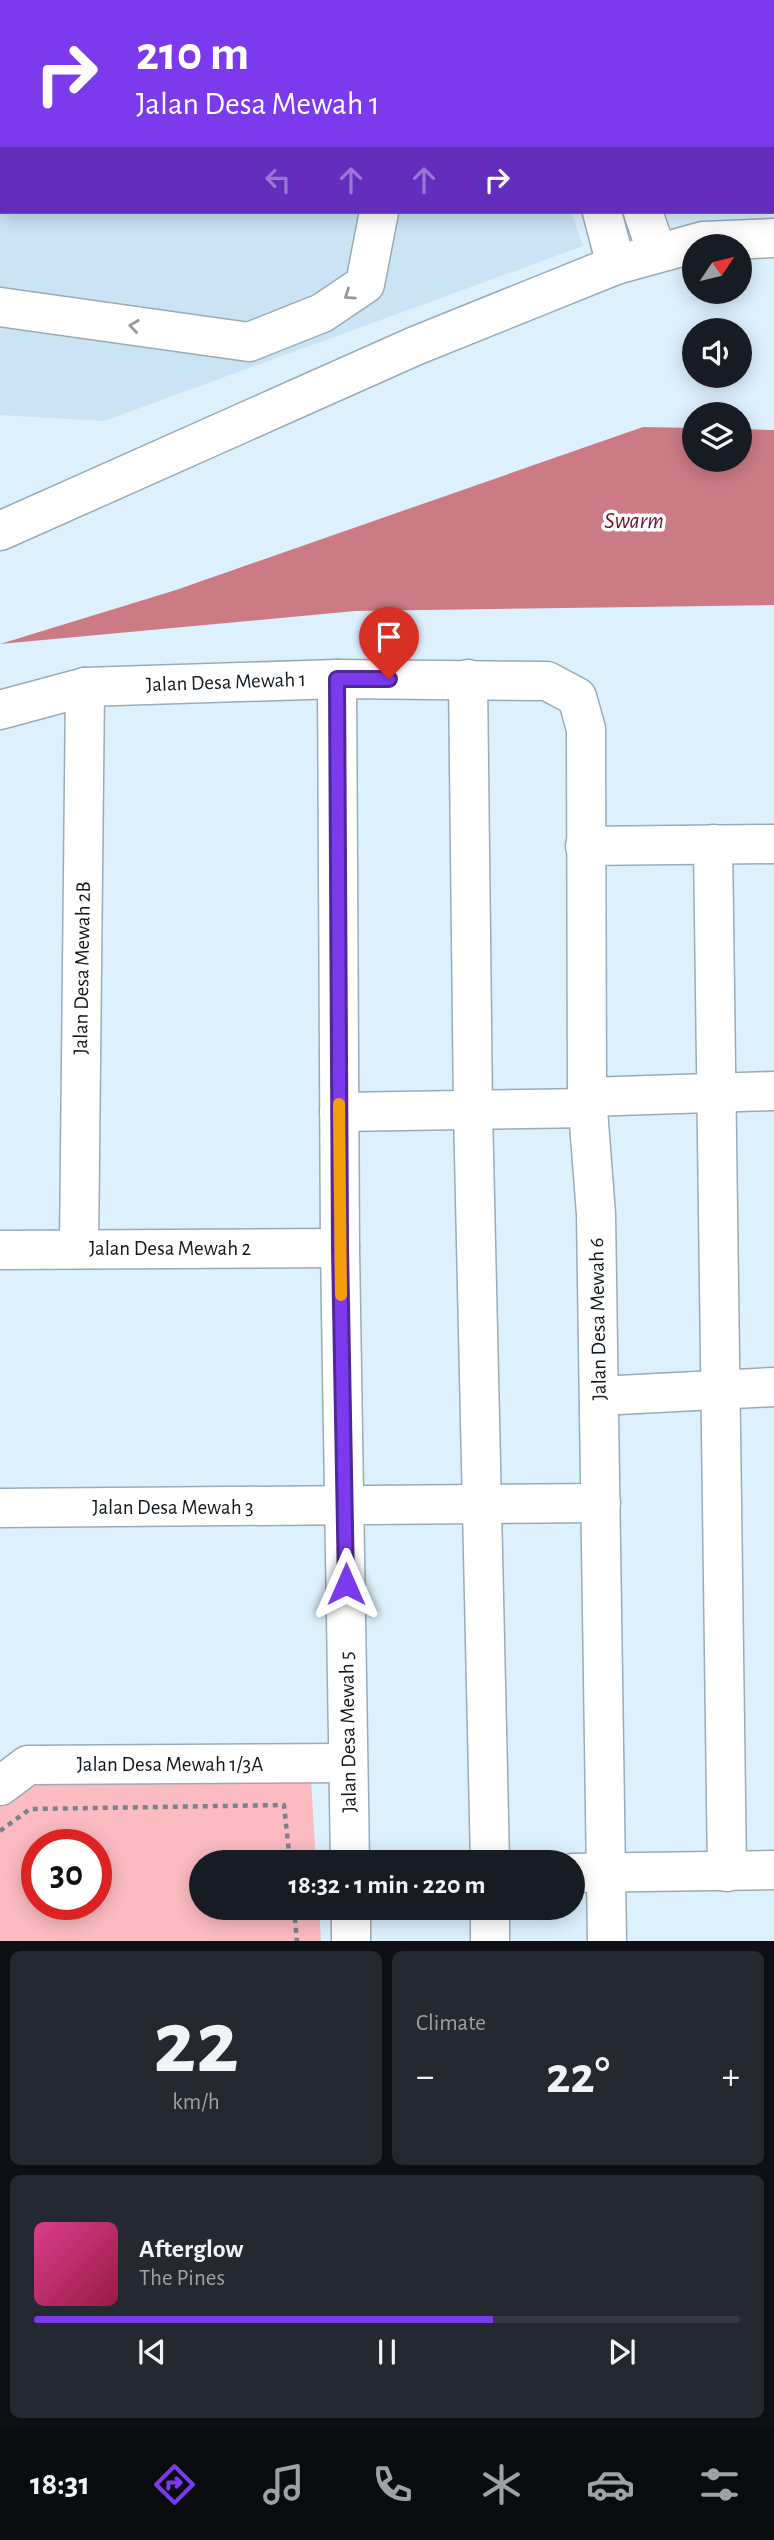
<!DOCTYPE html>
<meta charset="utf-8">
<style>
body{margin:0;font-family:"Alegreya Sans",sans-serif;background:#242831;color:#f1f3f6;height:100vh;display:flex;flex-direction:column;font-size:26px;white-space:nowrap}
*{box-sizing:border-box;margin:0}
p{font-size:23px;color:#9ea1a6}
.icon{flex:none;width:38px;height:38px;fill:none;stroke:currentColor;stroke-width:2;stroke-linecap:round;stroke-linejoin:round}
.map{position:relative;height:1941px;overflow:hidden}
.drawer{display:flex;flex-direction:column;gap:10px;padding:10px;background:#0d0f14;flex:1}
.drawer>*{flex:none}
.guide{position:absolute;left:0px;top:0px;width:775px;height:214px;box-shadow:0 4px 18px #0003;background:#7c3aed;color:#fff;overflow:hidden}
.needle{width:46px;rotate:55deg}
.fabs{position:absolute;left:682px;top:234px;display:grid;gap:14px}
.fabs a{display:grid;place-items:center;width:70px;height:70px;border-radius:50%;background:#171b24;box-shadow:0 4px 18px #0003;font-size:35px}
.speed{position:absolute;left:21px;top:1829px;display:flex;gap:14px;font-size:35px;font-weight:700;text-align:center}
.speed>*{display:grid;place-content:center;width:91px;height:91px;border-radius:50%;background:#171b24;box-shadow:0 4px 18px #0003;line-height:1}
.speed .limit{border:10px solid #d22;background:#fff;color:#111}
.pin{position:absolute;display:grid;place-items:center;width:60px;height:60px;color:#fff;margin:-72px -30px;border-radius:50% 50% 50% 0;rotate:-45deg;box-shadow:0 0 7px #0007}
.pin .icon{rotate:45deg}
.me{position:absolute;width:77px;margin:-38px;rotate:0deg;stroke-linejoin:round;filter:drop-shadow(0 0 5px #0008)}
.turn{display:flex;align-items:center;gap:24px;height:147px;padding:0 21px;font-size:32px}
.turn .icon{width:91px;height:91px;stroke-width:2.5}
.turn b{display:block;font-size:49px;line-height:60px}
.lanes{display:flex;align-items:center;height:66px;padding:0 21px;background:#0003;justify-content:center;gap:35px;direction:ltr}
.lanes .off{opacity:.35}
.big{font-size:52px;font-weight:700;line-height:1.1}
.drawer .card{flex:1;display:flex;flex-direction:column;justify-content:center;gap:10px;min-width:0;padding:0 24px;border-radius:10px;background:#242831}
.drawer .dial{align-items:center;gap:0}
.dial b{font-size:91px;line-height:1}
.song{display:flex;align-items:center;gap:21px}
.cover{width:84px;height:84px;border-radius:10px;background:linear-gradient(135deg,hsl(330 70% 55%),hsl(340 70% 35%))}
.played{height:7px;border-radius:4px;background:linear-gradient(90deg,#7c3aed 65%,#363941 65%)}
.keys{display:flex;justify-content:space-around;direction:ltr}
.heat{display:flex;justify-content:space-between;align-items:center;font-size:38px;direction:ltr}
.drawer .tiles{flex:1;display:grid;gap:10px;grid-template-columns:1fr 1fr}
.card:last-child{grid-column:span 2}
.trip{position:absolute;left:189px;top:1850px;width:396px;height:70px;border-radius:35px;background:#171b24;box-shadow:0 4px 18px #0003;font-weight:700;line-height:70px;text-align:center}
.tab-bar{display:flex;height:112px;justify-content:space-around;align-items:center;background:#090b0e;color:#9ea1a6}
.tab-bar .icon{width:49px;height:49px}
.tab-bar .on{color:#7c3aed}
.tab-bar b{font-size:32px;color:#f1f3f6}
.map>svg:first-child{display:block}
.built{fill:#cae4f6}
.green{fill:#fbbbc0;fill-rule:evenodd}
.water{fill:#cc7b84}
.lines{fill:none;stroke-linecap:round;stroke-linejoin:round}
.minor-casing{stroke:#9aabb8;stroke-width:41}
.path{stroke:#77848d;stroke-width:4.5;stroke-dasharray:5 5;stroke-linecap:butt}
.minor{stroke:#fff;stroke-width:38}
.oneway{stroke:#94989a}
.route-casing{stroke:#51269a;stroke-width:18}
.route{stroke:#7c3aed;stroke-width:12}
.slow{stroke:#f59e0b;stroke-width:12}
.labels{text-anchor:middle;dominant-baseline:central;stroke-width:7;stroke-linejoin:round;paint-order:stroke}
.street-label{font-size:21px;fill:#12191e;stroke:#fff}
.water-label{font-size:23px;font-style:italic;fill:#74112b;stroke:#fff}
</style>
<div class="map">
<svg width="774" height="1942" viewBox="0 0 774 1942">
<rect width="100%" height="100%" fill="#ddf0fe"/>
<path class="built" d="M0,0H541L2,2V212H571L583,246L104,421L0,415Z"/>
<path class="green" d="M311,1780L316,1862H201V1908H319L321,1941H0V1805L30,1783ZM37,1844H96V1904H37Z"/>
<path class="water" d="M643,427L695,428V460H740V429L774,430V605L355,611L0,644L176,590Z"/>
<g class="lines">
<defs>
<g id="minor">
<path d="M126,0L133,2"/>
<path d="M585,0V2"/>
<path d="M602,212L616,265"/>
<path d="M643,212L657,253"/>
<path d="M0,307L249,342L322,313L365,284L379,212"/>
<path d="M0,531L415,346L616,265L703,241L774,238"/>
<path d="M337,679L340,1248L350,1862"/>
<path d="M468,679L473,1110L490,1862"/>
<path d="M0,710L85,687L337,679L547,681L577,697L586,729L587,1097L596,1214L607,1942"/>
<path d="M713,844L727,1872"/>
<path d="M585,846L774,844"/>
<path d="M587,1097L774,1091"/>
<path d="M339,1112L590,1108"/>
<path d="M79,1248L85,687"/>
<path d="M0,1250L340,1248"/>
<path d="M599,1396L774,1387"/>
<path d="M0,1508L601,1503"/>
<path d="M0,1786L28,1765L347,1763"/>
<path d="M572,1873L774,1870"/>
<path d="M351,1908V1942"/>
<path d="M490,1942V1908"/>
</g>
</defs>
<use href="#minor" class="minor-casing"/>
<g class="path">
<path d="M672,0V2"/>
<path d="M0,1831L30,1809L284,1805L290,1862"/>
<path d="M294,1908L297,1942"/>
</g>
<use href="#minor" class="minor"/>
</g>
<defs><path id="oneway-chevron" d="M-2-3.5L2.5 0L-2 3.5" fill="none" stroke-width="1.6" stroke-linecap="round" stroke-linejoin="round" transform="scale(1.75)"/></defs>
<g class="oneway">
<use href="#oneway-chevron" transform="translate(349 295) rotate(146)"/>
<use href="#oneway-chevron" transform="translate(134 326) rotate(-172)"/>
</g>
<g class="lines">
<defs>
<path id="route" d="M346,1584L340,1248L337,679H389"/>
</defs>
<use href="#route" class="route-casing"/>
<use href="#route" class="route"/>
<path class="slow" d="M339,1104L341,1295"/>
</g>
<g class="labels">
<g class="street-label">
<text transform="translate(226 682) rotate(-2)">Jalan Desa Mewah 1</text>
<text transform="translate(82 968) rotate(-89)">Jalan Desa Mewah 2B</text>
<text x="170" y="1248">Jalan Desa Mewah 2</text>
<text transform="translate(598 1319) rotate(-91)">Jalan Desa Mewah 6</text>
<text x="173" y="1507">Jalan Desa Mewah 3</text>
<text transform="translate(348 1732) rotate(-91)">Jalan Desa Mewah 5</text>
<text x="170" y="1764">Jalan Desa Mewah 1/3A</text>
</g>
<g class="water-label">
<text x="634" y="521">Swarm</text>
</g>
</g>
</svg>
<div class="fabs">
<a><svg class="needle" viewBox="-14 -14 28 28"><path d="M0-13l5 13h-10z" fill="#e53935"/><path d="M0 13l5-13h-10z" fill="#9ea1a6"/></svg></a>
<a><svg class="icon" aria-label="sound" viewBox="0 0 24 24"><path d="M4 9h4l5-4v14l-5-4H4zM17 9q2 3 0 6"/></svg></a>
<a><svg class="icon" aria-label="layers" viewBox="0 0 24 24"><path d="M12 4l9 5-9 5-9-5zM3 14l9 5 9-5"/></svg></a>
</div>
<div class="speed"><div class="limit">30</div></div>
<div class="pin" style="left:389px;top:679px;background:#d93025"><svg class="icon" aria-label="arrive" viewBox="0 0 24 24"><path d="M6 21V4h12l-3 4 3 4H6"/></svg></div>
<svg class="me" style="left:346px;top:1584px" viewBox="-20 -20 40 40"><path d="M0-17L14 15 0 8-14 15z" fill="#7c3aed" stroke="#fff" stroke-width="4"/></svg>
<div class="trip">18:32 · 1 min · 220 m</div>
<div class="guide">
<div class="turn"><svg class="icon" aria-label="right" viewBox="0 0 24 24"><path d="M7 20v-9h11M14 6l5 5-5 5"/></svg><div><b>210 m</b>Jalan Desa Mewah 1</div></div>
<div class="lanes"><svg class="icon off" aria-label="left" viewBox="0 0 24 24"><path d="M17 20v-9H6M10 6l-5 5 5 5"/></svg><svg class="icon off" aria-label="ahead" viewBox="0 0 24 24"><path d="M12 20V5M6 11l6-6 6 6"/></svg><svg class="icon off" aria-label="ahead" viewBox="0 0 24 24"><path d="M12 20V5M6 11l6-6 6 6"/></svg><svg class="icon" aria-label="right" viewBox="0 0 24 24"><path d="M7 20v-9h11M14 6l5 5-5 5"/></svg></div>
</div>
</div>
<section class="drawer">
<div class="tiles">
<div class="card dial"><b>22</b><p>km/h</p></div>
<div class="card"><p>Climate</p>
<div class="heat"><a>−</a><b class="big">22°</b><a>+</a></div>
</div>
<div class="card">
<div class="song"><i class="cover"></i><div><b>Afterglow</b><p>The Pines</p></div></div>
<div class="played"></div>
<div class="keys"><svg class="icon" aria-label="previous" viewBox="0 0 24 24"><path d="M18 5L8 12l10 7zM5 5v14"/></svg><svg class="icon" aria-label="pause" viewBox="0 0 24 24"><path d="M8 5v14M16 5v14"/></svg><svg class="icon" aria-label="next" viewBox="0 0 24 24"><path d="M6 5l10 7-10 7zM19 5v14"/></svg></div>
</div>
</div>
</section>
<nav class="tab-bar">
<b>18:31</b>
<svg class="icon on" aria-label="directions" viewBox="0 0 24 24"><path d="M12 3l9 9-9 9-9-9zM9 14v-3h6M13 9l2 2-2 2"/></svg>
<svg class="icon" aria-label="music" viewBox="0 0 24 24"><path d="M9 18V5l10-2v13"/><circle cx="6" cy="18" r="3"/><circle cx="16" cy="16" r="3"/></svg>
<svg class="icon" aria-label="phone" viewBox="0 0 24 24"><path d="M5 4h4l2 5-3 2q2 4 5 5l2-3 5 2v4C11 20 4 13 5 4z"/></svg>
<svg class="icon" aria-label="climate" viewBox="0 0 24 24"><path d="M12 3v18M4 7l16 10M4 17L20 7"/></svg>
<svg class="icon" aria-label="car" viewBox="0 0 24 24"><path d="M5 17H2v-5l4-1 3-4h7l3 4 3 1v5h-3M9 17h6M6 11h13"/><circle cx="7" cy="17" r="2"/><circle cx="17" cy="17" r="2"/></svg>
<svg class="icon" aria-label="filters" viewBox="0 0 24 24"><path d="M4 7h16M4 17h16"/><circle cx="9" cy="7" r="2"/><circle cx="15" cy="17" r="2"/></svg>
</nav>
